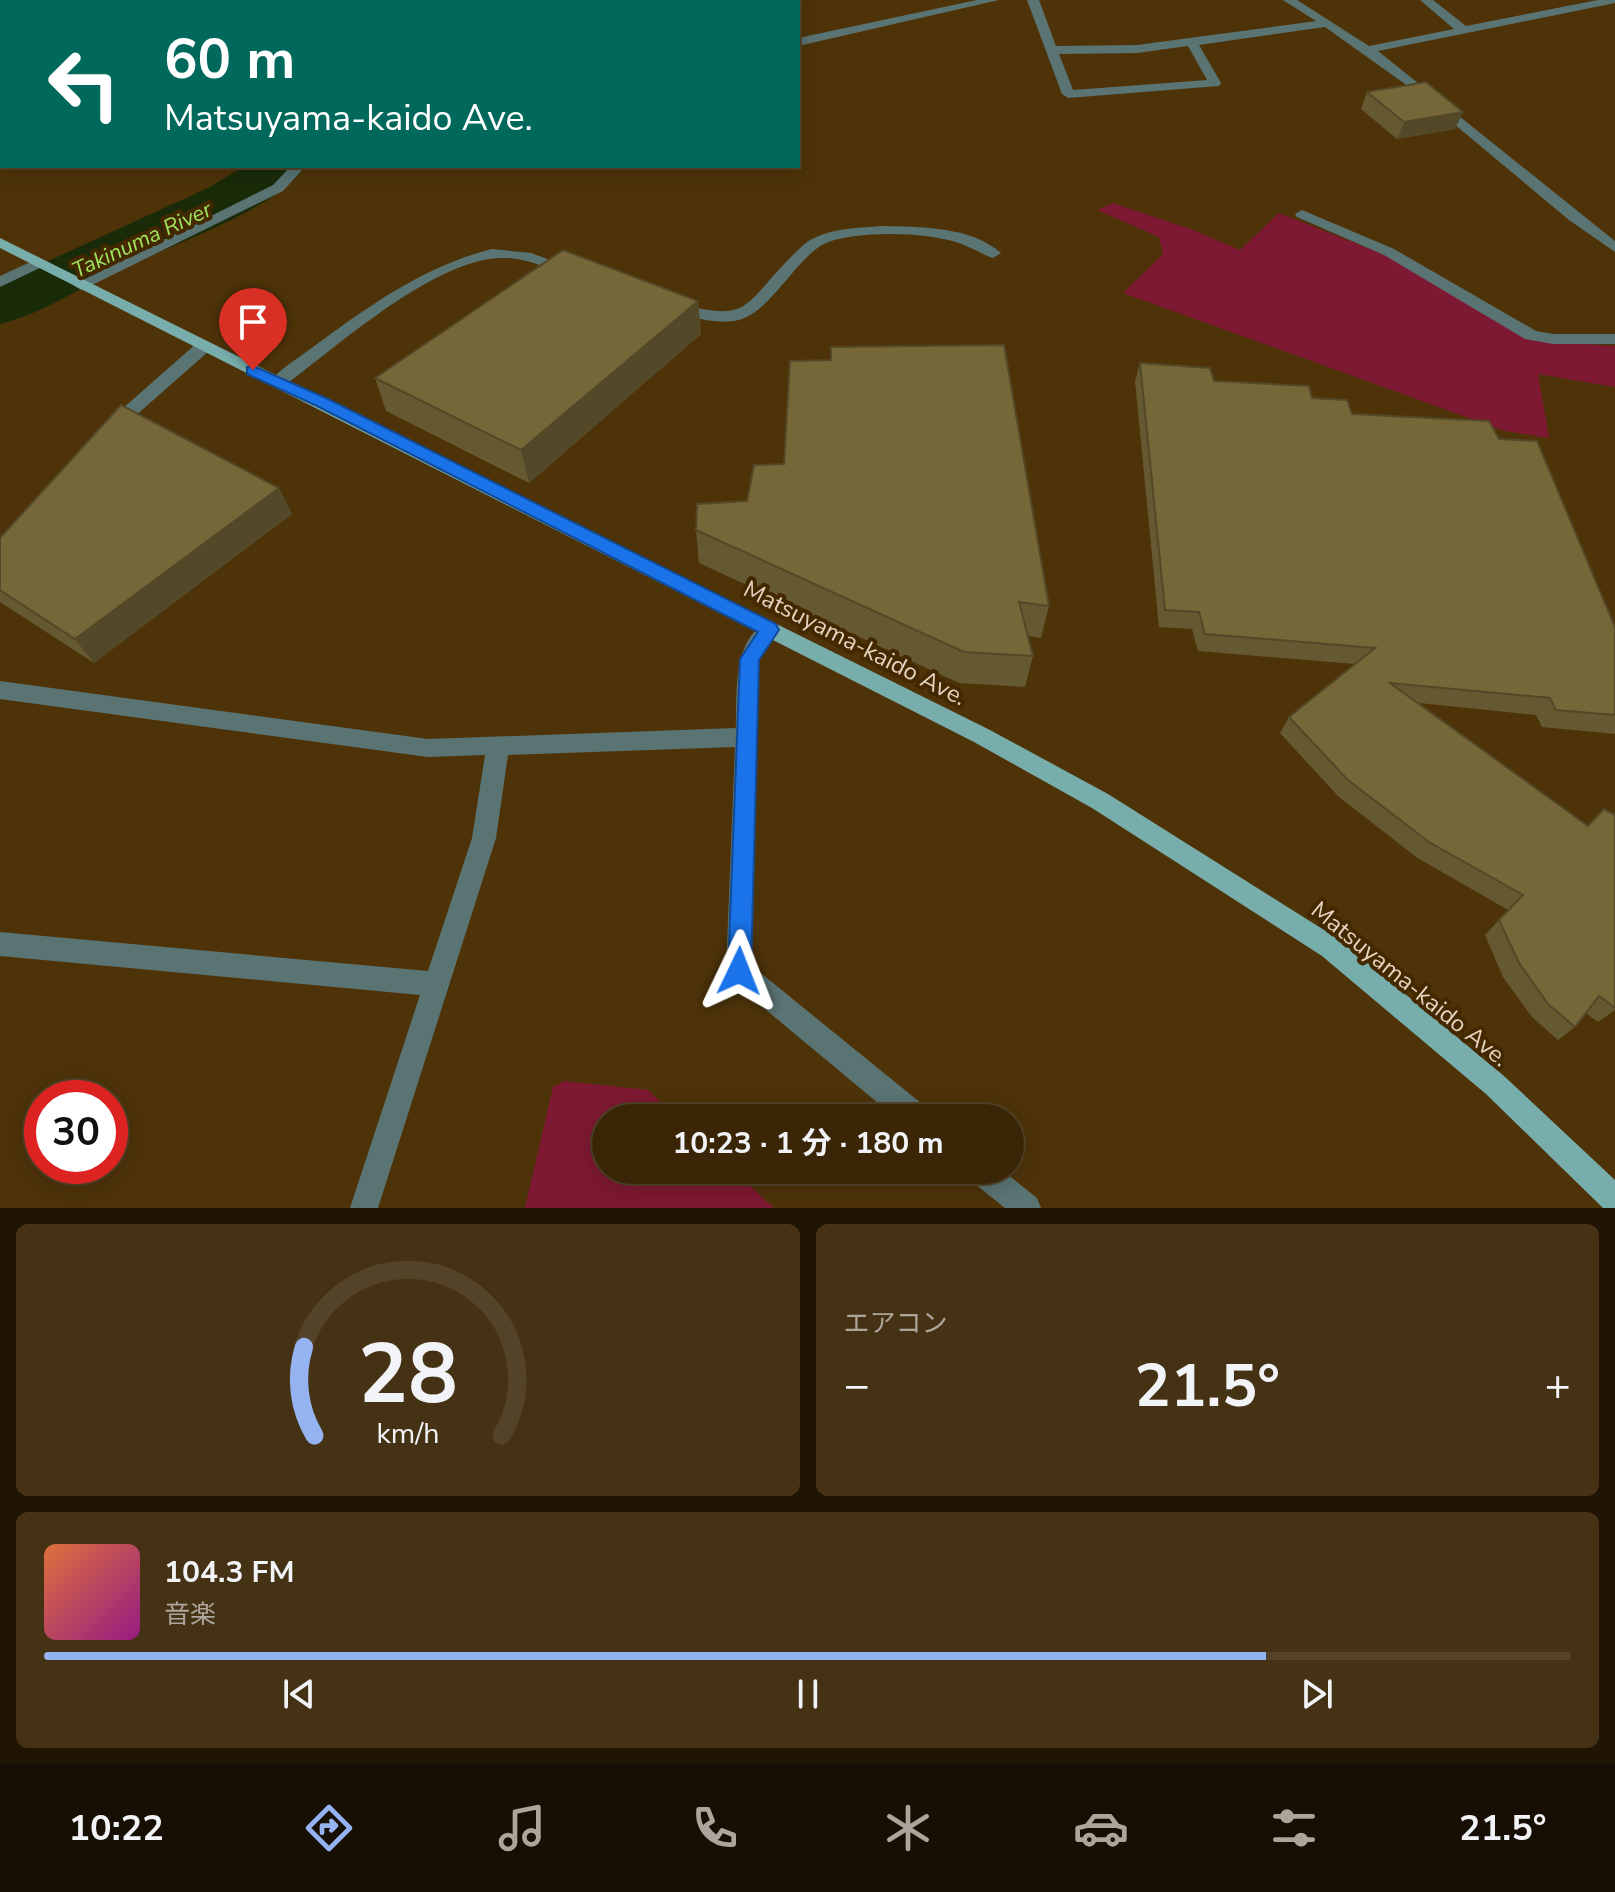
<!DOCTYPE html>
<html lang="ja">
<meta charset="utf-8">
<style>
body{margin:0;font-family:"Nunito Sans","Noto Sans JP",sans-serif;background:#453215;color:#f1f3f6;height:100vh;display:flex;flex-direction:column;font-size:30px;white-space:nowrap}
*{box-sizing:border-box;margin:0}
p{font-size:26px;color:#aba59b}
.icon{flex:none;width:44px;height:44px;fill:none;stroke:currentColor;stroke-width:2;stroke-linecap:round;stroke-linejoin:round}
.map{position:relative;height:1208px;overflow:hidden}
.panel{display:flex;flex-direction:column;gap:16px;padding:16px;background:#201504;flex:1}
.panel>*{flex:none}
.guide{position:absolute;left:0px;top:0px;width:800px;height:168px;box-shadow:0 4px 20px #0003,0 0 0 2px #544328;background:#00695c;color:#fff;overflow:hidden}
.speed{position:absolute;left:24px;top:1080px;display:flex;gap:16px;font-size:40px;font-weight:700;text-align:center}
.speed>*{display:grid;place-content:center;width:104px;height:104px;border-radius:50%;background:#3a2607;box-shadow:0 4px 20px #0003,0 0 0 2px #544328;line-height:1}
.speed .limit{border:12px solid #d22;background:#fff;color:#111}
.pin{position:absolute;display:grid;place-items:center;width:68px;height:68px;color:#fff;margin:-82px -34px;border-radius:50% 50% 50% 0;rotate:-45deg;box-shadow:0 0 8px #0007}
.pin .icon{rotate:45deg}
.me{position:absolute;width:88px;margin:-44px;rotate:2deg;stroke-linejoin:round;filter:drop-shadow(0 0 6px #0008)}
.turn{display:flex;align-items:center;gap:28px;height:168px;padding:0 32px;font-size:36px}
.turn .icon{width:104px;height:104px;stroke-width:2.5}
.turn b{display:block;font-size:56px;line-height:68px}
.big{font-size:60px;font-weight:700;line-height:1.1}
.panel .card{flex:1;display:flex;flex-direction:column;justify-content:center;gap:12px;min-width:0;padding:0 28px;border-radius:12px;background:#453215}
.panel .dial{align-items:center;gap:0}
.dial svg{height:208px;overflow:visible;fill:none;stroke:#544328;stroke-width:7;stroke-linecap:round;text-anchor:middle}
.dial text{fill:#f1f3f6;stroke:none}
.song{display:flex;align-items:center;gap:24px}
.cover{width:96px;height:96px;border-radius:12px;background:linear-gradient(135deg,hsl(20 70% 55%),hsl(310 70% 35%))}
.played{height:8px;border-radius:4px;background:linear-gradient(90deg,#95b2f1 80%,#544328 80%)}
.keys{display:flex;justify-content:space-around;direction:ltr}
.heat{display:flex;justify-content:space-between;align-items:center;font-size:44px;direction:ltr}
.panel .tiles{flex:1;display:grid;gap:16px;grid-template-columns:1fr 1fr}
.card:last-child{grid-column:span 2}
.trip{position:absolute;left:592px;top:1104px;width:432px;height:80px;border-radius:40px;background:#3a2607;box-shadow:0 4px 20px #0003,0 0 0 2px #544328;font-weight:700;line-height:80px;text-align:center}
.dock{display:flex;height:128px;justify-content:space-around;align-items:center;background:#170f03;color:#aba59b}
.dock .icon{width:56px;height:56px}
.dock .current{color:#95b2f1}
.dock b{font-size:36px;color:#f1f3f6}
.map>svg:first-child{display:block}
.green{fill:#7d1932}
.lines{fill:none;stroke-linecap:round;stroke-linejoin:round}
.river{fill:#1a2b09;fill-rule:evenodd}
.minor{fill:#5a7473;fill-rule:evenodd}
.major{fill:#77adab;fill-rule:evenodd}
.wall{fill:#655931}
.shaded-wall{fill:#534828}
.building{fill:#766739;stroke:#534828;stroke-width:2}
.route{fill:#1a73e8;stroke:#114b97;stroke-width:2}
.labels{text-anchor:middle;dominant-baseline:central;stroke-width:8;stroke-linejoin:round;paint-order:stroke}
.far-water-label{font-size:22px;font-style:italic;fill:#9fe45e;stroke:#432800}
.street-label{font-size:24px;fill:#e4d3be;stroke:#432800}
</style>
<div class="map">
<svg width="1615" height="1208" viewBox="0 0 1615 1208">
<rect width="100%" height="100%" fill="#4e3309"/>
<g class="green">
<path d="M1113,203L1193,230L1240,250L1279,213L1385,255L1535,341L1615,346V387L1538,374L1549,438L1505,431L1123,293L1163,254L1159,237L1097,210Z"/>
<path d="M564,1081L648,1090L678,1118H606V1170H733L774,1208H525L553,1087Z"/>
</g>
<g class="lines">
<g class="river">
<path d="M368,0H412L367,2Z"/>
<path d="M244,166H306C276,210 168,246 118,270C79,288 42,314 0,324V283L208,188Z"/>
</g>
<g class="minor">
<path d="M401,0H413L400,2Z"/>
<path d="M977,0H999L798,46V38Z"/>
<path d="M1027,0H1039L1056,46L1137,45L1316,21L1283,0H1297L1369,46L1454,29L1420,0H1433L1466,26L1598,0H1615V3L1378,51L1615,241V252L1569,220L1412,89L1325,27L1199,45L1221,83L1219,86L1068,98L1062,94ZM1188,46L1207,80L1073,90L1059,54L1137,53Z"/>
<rect x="0" y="54" width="2" height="8"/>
<path d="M291,166H306L283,191L86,288L81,290L73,285L273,185Z"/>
<path d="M1302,210L1394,249L1536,331L1553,334H1615V344H1553L1525,339L1384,255L1297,217L1295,214Z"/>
<path d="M882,226C919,227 971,226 1001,253L993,258C981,254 971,247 959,243C928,232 857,230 826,243C813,249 803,261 794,271C748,326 741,331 669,311L667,308L675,303C751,322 741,308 790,258C797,251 804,243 814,238C834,228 859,228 882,226Z"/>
<path d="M492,249L531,253L577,270L569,275C547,269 527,258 504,258C436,257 338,346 284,386L278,387L270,382C280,368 299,358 313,347C369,306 424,266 492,249Z"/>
<path d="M39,258L44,260V266L0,287V276Z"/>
<path d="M203,342L209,343V351L117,432H105L102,428L105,424L197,343Z"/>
<path d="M770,622L777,624L780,630L759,661L752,966L927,1108L931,1118H896L730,980L726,971L735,747L508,755L496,838L378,1208H350L420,995L0,956V932L428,971L472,838L485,755L428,757L0,699V681L428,739L736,728C737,697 732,634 770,622Z"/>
<path d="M966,1170H1002L1037,1198L1041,1208H1005L970,1180Z"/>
</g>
<path class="major" d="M0,238L990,730L1108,794L1340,940L1504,1076L1615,1180V1208H1603L1486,1094L1322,956L1092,808L974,742L0,248Z"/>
</g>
<g class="wall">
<path d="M1367,92L1455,129L1397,139L1361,109Z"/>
<path d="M698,301L701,334L529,483L386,411L375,378Z"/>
<path d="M831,347L1049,606L1041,638L1028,636L1033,656L1025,687L959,683L699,563L696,530L747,501L784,464L831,360Z"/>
<path d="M1140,363L1214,381L1312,398L1352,414L1615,627V734L1542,727L1536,715L1419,703L1588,826L1604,809L1615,815V1010L1598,1022L1586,1013L1575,1027L1558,1040L1532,1017L1503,977L1485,935L1508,910L1416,857L1338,796L1280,733L1289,717L1355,664L1198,651L1192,629L1159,627L1135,381Z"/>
<path d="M279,488L292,514L94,663L0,602V538Z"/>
</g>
<g class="shaded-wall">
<path d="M1463,112L1455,129L1397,139L1404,122Z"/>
<path d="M698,301L701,334L529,483L521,450Z"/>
<path d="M279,488L292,514L94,663L75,639Z"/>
</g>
<g class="building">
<path d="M1426,82L1463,112L1404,122L1367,92Z"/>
<path d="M563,250L698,301L521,450L375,378Z"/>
<path d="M1004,345L1049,606L1019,602L1033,656L964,652L696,530L697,504L747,501L754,465L784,464L790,361L831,360V347Z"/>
<path d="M1140,363L1210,368L1214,381L1309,386L1312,398L1347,400L1352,414L1489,421L1499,439L1537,441L1615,627V715L1556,710L1550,698L1390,683L1588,826L1604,809L1615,815V1008L1599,996L1575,1027L1548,1004L1519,963L1499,920L1523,895L1429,842L1348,780L1289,717L1375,648L1205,634L1199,612L1165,610Z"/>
<path d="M121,405L279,488L75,639L0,590V538Z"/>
</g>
<path class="route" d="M253,366L328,399L776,624L779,630L759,660L751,971L748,979L739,982L731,979L728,971L740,659L758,632L317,406L247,374V367Z"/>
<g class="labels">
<g class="far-water-label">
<text transform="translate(142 240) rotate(-25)">Takinuma River</text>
</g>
<g class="street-label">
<text transform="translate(855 643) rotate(27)">Matsuyama-kaido Ave.</text>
<text transform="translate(1410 984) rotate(39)">Matsuyama-kaido Ave.</text>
</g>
</g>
</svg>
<div class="speed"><div class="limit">30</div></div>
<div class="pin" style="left:253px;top:370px;background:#d93025"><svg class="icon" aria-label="arrive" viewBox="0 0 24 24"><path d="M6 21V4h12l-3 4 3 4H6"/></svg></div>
<svg class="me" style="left:739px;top:971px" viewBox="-20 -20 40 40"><path d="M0-17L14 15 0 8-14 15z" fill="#1a73e8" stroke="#fff" stroke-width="4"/></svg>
<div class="trip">10:23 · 1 分 · 180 m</div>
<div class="guide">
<div class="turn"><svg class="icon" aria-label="left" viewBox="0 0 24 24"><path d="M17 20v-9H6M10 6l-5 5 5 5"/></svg><div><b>60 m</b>Matsuyama-kaido Ave.</div></div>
</div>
</div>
<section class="panel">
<div class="tiles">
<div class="card dial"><svg viewBox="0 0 100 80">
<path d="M14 69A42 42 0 1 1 86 69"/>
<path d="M14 69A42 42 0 0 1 10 35" stroke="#95b2f1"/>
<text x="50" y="56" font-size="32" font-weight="700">28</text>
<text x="50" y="72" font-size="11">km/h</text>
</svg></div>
<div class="card"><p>エアコン</p>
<div class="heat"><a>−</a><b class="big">21.5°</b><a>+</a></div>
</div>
<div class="card">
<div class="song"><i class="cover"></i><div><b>104.3 FM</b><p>音楽</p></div></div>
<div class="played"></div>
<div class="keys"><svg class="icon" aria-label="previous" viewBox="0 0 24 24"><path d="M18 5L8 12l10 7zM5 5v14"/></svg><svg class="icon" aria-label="pause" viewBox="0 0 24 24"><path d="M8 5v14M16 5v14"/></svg><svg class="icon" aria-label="next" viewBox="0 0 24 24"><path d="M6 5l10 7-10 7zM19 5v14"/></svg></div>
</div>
</div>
</section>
<nav class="dock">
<b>10:22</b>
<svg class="icon current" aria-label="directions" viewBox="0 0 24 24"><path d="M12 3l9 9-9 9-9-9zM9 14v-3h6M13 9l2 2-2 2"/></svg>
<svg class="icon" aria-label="music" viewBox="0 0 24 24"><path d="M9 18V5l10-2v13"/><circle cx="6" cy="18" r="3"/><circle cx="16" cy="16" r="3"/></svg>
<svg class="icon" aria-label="phone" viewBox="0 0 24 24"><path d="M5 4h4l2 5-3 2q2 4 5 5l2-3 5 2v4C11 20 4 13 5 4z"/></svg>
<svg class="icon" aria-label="climate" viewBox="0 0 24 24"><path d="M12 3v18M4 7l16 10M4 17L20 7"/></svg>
<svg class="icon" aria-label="car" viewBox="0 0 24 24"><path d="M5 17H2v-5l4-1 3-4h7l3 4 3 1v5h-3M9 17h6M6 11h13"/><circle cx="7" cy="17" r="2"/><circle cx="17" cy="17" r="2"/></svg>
<svg class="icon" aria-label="filters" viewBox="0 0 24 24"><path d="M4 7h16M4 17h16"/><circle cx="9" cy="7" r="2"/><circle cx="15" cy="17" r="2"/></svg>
<b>21.5°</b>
</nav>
